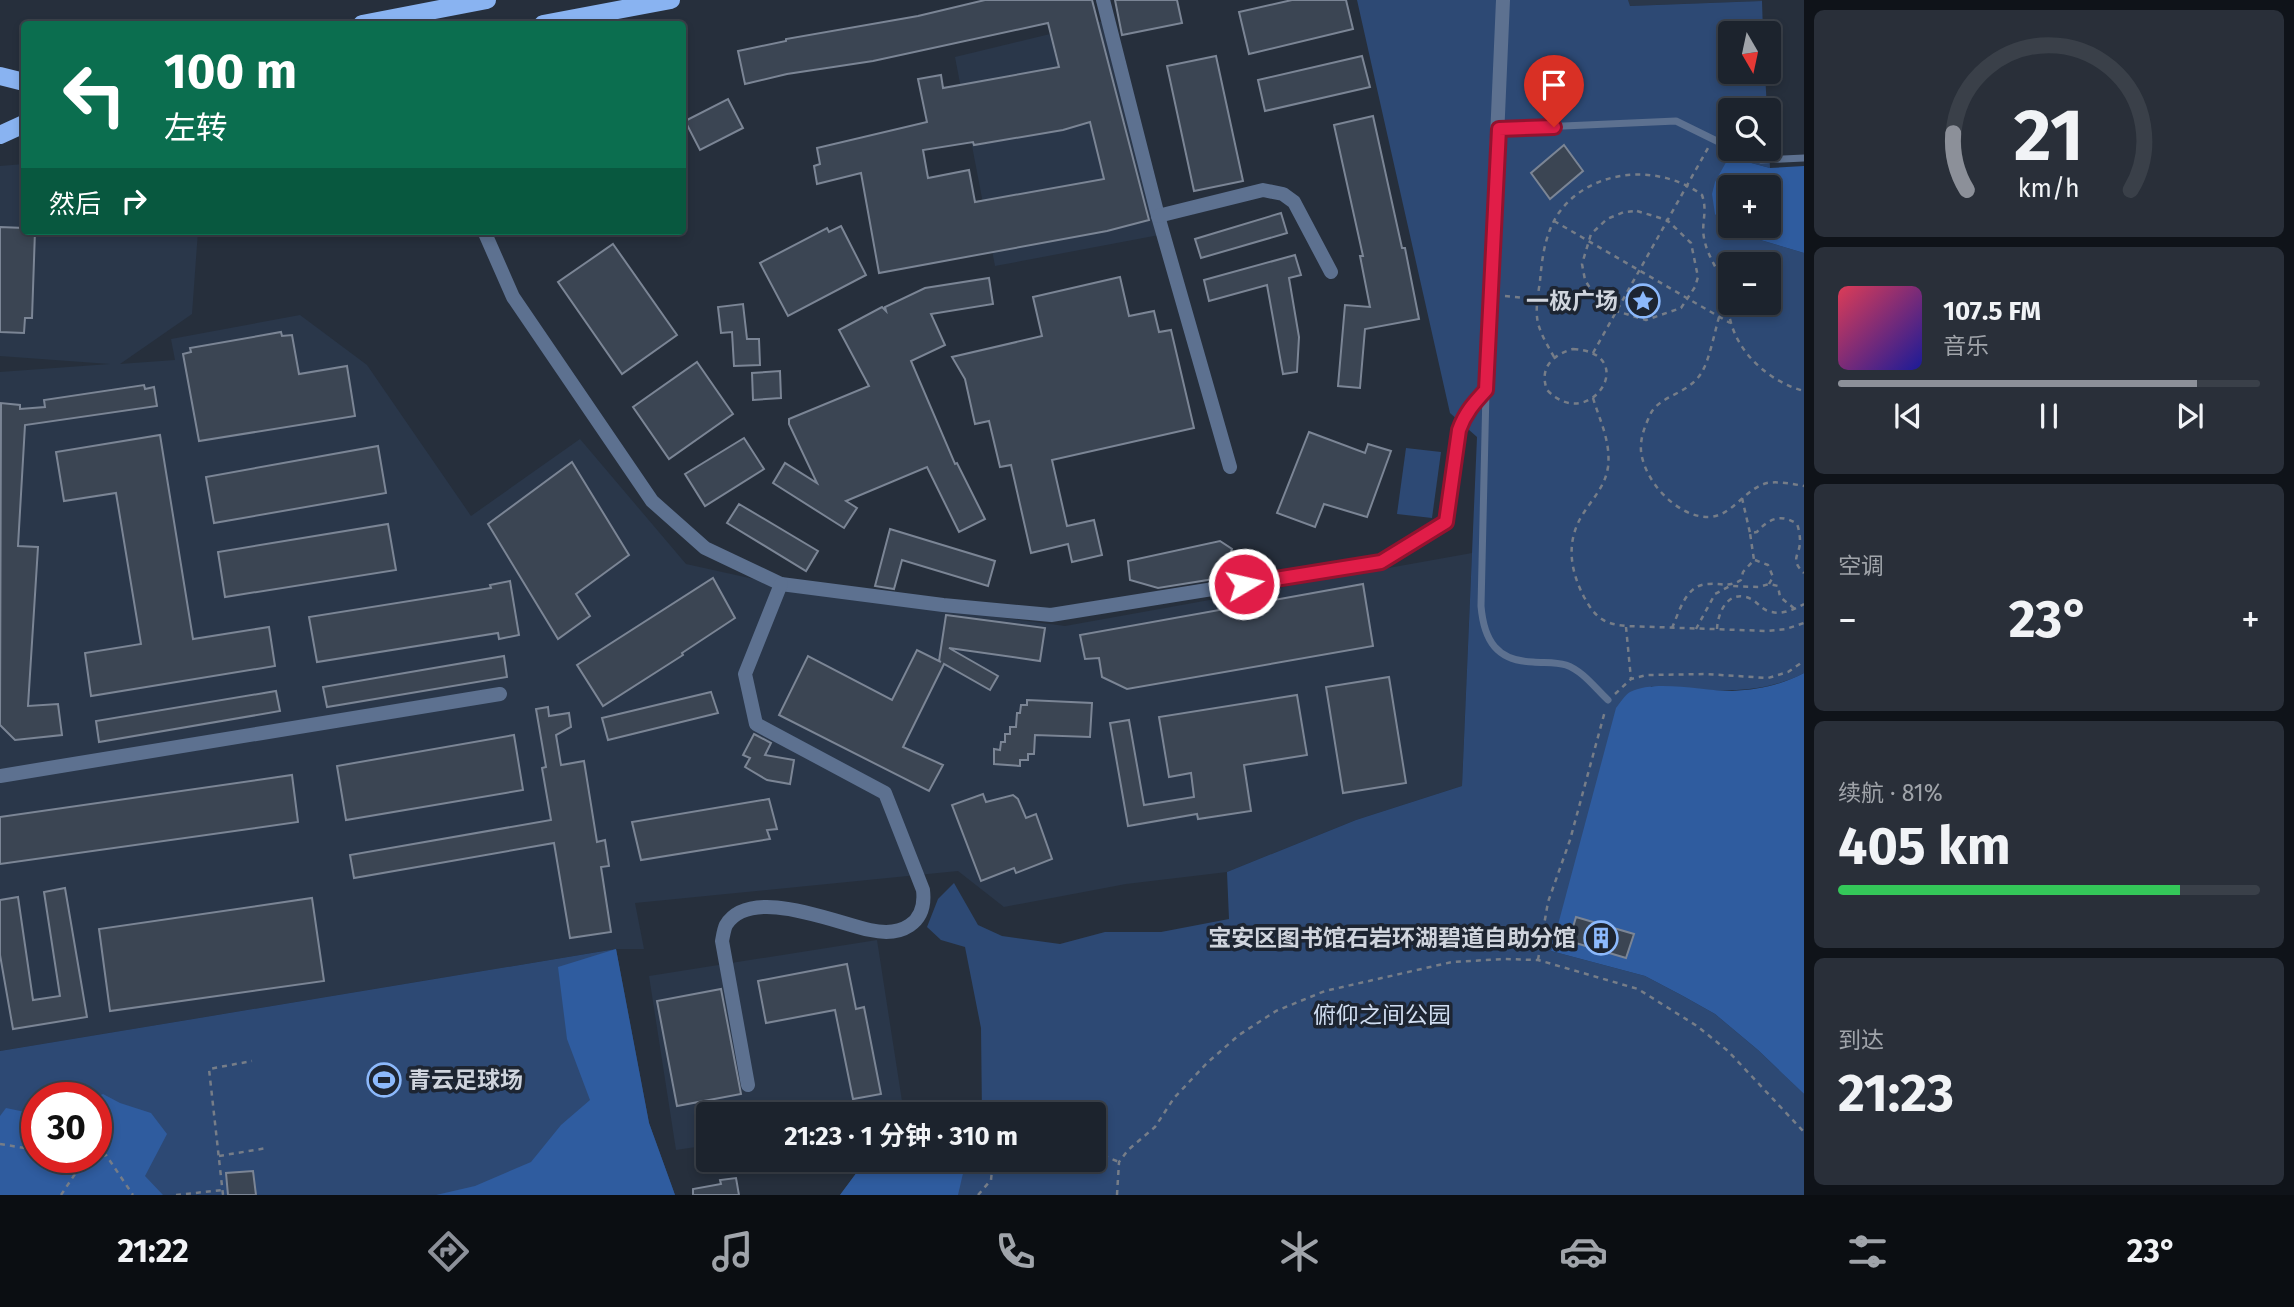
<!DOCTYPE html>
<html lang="zh">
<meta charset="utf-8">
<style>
body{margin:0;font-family:"Fira Sans","Noto Sans SC",sans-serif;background:#292f39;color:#f1f3f6;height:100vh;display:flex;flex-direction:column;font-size:26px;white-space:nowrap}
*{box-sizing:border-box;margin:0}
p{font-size:23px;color:#a0a4aa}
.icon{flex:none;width:38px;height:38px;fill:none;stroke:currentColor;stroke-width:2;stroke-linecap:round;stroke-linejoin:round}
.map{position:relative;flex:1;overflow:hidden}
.sheet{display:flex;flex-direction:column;gap:10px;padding:10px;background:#0f1319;width:490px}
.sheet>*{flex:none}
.top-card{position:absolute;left:21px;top:21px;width:665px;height:214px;border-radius:7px;box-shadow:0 4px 10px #0003,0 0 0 2px #3a4049;background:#0b6e4f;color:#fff;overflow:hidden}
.needle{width:46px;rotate:171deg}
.fabs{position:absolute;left:1718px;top:21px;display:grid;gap:14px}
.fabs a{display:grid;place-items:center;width:63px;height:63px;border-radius:7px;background:#1c232d;box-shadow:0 4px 10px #0003,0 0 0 2px #3a4049;font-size:35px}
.speed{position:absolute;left:21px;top:1082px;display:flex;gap:14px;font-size:35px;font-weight:700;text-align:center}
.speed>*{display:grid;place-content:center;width:91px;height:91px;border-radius:50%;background:#1c232d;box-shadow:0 4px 10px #0003,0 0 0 2px #3a4049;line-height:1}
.speed .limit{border:10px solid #d22;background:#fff;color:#111}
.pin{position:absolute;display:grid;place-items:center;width:60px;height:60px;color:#fff;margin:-72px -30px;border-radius:50% 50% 50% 0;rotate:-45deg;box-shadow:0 0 7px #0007}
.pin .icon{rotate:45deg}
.me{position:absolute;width:77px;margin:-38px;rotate:81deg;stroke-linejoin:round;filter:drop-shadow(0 0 5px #0008)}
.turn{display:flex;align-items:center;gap:24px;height:147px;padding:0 28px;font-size:32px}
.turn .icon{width:91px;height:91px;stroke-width:2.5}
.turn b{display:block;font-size:49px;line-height:60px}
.then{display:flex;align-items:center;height:66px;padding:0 28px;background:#0003;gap:14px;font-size:26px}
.big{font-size:52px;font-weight:700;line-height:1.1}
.sheet .tile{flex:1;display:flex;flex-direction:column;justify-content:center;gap:10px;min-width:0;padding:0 24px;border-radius:10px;background:#292f39}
.sheet .dial{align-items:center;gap:0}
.dial svg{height:182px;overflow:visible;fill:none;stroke:#3a4049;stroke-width:7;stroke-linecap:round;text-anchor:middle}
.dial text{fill:#f1f3f6;stroke:none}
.song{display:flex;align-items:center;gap:21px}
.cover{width:84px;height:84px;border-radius:10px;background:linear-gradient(135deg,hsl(350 70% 55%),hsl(240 70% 35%))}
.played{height:7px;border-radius:4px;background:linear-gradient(90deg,#8c9099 85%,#3a4049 85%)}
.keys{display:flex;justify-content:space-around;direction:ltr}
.heat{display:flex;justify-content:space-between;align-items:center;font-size:38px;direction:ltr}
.charge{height:10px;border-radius:5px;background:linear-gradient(90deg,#34c759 81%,#3a4049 0)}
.trip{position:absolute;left:696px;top:1102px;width:410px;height:70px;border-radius:7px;background:#1c232d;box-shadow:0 4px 10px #0003,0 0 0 2px #3a4049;font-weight:700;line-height:70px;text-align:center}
.menu{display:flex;height:112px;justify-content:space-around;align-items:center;background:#0b0e12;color:#a0a4aa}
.menu .icon{width:49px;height:49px}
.menu .current{color:#8c9099}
.menu b{font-size:32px;color:#f1f3f6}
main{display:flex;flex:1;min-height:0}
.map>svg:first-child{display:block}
.built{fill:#2a374a}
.green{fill:#2d4974;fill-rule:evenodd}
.forest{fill:#2f5c9f;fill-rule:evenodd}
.building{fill:#3b4553;stroke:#7b8595;stroke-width:2;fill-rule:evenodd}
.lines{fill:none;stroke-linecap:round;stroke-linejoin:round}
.path{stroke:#767d88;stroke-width:2.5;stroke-dasharray:5 5;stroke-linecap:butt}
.lane{stroke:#5d7190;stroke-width:7}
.street{stroke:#5d7190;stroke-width:14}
.primary{stroke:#89b3f1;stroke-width:18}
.route-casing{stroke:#92132f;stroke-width:18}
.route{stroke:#e11d48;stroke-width:12}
.labels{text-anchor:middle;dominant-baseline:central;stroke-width:7;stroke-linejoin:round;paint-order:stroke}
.poi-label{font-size:23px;font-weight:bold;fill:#cfd4dd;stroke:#1d2532;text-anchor:end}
.park-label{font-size:23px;fill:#d0ddf0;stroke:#1d2532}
</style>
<main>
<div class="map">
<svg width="1804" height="1195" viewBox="0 0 1804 1195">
<rect width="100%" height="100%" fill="#262f3c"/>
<g class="built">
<path d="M1628,0H1762V1L1629,6Z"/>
<path d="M1104,21L1159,235L995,266L955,57Z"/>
<path d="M24,164V231H198L192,314L120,364L175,360L171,339L300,315L367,365L471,516L580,439L686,564L813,592L1065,626L1472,553L1462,786L1356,820L1227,872L1126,884L1004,907L958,871L635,903L644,949H616L0,1051V372L110,364L0,356V166Z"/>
<path d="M877,940L904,1114L709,1115V1145L676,1150L649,976Z"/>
</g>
<g class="green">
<path d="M1357,0H1628L1630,6L1762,1L1763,33H1731V72H1765L1767,110H1731V149H1769L1770,168L1729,157L1730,231L1804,253V673C1756,698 1703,690 1651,686L1563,910L1551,951L1645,976L1683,996L1715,1014L1758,1050L1802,1092L1804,1094V1195H840L866,1160H938L963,1169L967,1160H1094V1115H982L981,1028L965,947L941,940L927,927L938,899L954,883L978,925L1002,936L1060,944L1105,932H1161L1229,919L1227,872L1356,820L1462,786L1477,437L1450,413ZM1731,264H1769V303H1731Z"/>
<path d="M1406,448L1441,452L1432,518L1397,514Z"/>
<path d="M616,949L649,1123L675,1195H0V1051ZM37,1097H96V1157H37Z"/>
</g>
<g class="forest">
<path d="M1729,157L1770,168L1804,166V253L1730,231L1715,214L1712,194L1715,182ZM1731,187H1769V226H1731Z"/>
<path d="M1804,673V1094L1758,1050L1715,1014L1683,996L1645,976L1551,951L1616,708C1620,703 1625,695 1630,692C1655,679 1703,691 1732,691C1758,690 1781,685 1804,673Z"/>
<path d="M616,949L649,1123L675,1195H436L475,1186L531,1162L561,1125L590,1100L567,1039L558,967Z"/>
<path d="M103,1094L120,1103L151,1113L167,1134L145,1176L163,1195H0V1116L6,1108L30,1113L37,1118V1157H96V1097Z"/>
<path d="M866,1160H938L964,1169L958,1195H840Z"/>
</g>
<g class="building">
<path d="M985,0H1092L1149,220L1107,231L879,273L861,173L817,184L814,166L820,164L817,148L927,122L918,79L941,75L943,88L1059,67L1048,23L873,61L787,74L745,84L738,51L786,41V39L918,16ZM1090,122L1104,179L975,202L969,170L928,178L923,150L973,142L974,145L1063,130Z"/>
<path d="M1115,0H1177L1182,23L1122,35Z"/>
<path d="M1292,0H1346L1353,29L1249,54L1239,12Z"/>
<path d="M1216,56L1243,181L1194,191L1167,66Z"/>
<path d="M1362,56L1370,87L1265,111L1258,80Z"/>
<path d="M728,99L743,128L700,150L685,121Z"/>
<path d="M1373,116L1402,248H1405L1419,319L1365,329L1360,388L1338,386L1345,305L1370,307L1360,256H1363L1334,125Z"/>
<path d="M1564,145L1583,171L1550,199L1531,173Z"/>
<path d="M1281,213L1287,233L1201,258L1195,239Z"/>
<path d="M841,226L866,275L788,316L760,263L827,228L829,232Z"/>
<path d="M0,227L24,228V231H35L32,318H25L24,333L0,332Z"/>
<path d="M613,244L677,335L622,374L558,282Z"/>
<path d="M1295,255L1301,275L1289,278L1299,337L1297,372L1283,374L1267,285L1209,301L1204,280Z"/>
<path d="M1120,277L1129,316L1154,311L1159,332L1171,330L1194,428L1052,460L1067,526L1094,520L1102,555L1072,562L1068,544L1031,553L1011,465L1000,467L989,421L975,424L965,379L952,357L1042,336L1033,297Z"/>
<path d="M989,278L993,304L931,314L945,345L911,361L955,464L957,463L985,519L959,532L927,467L846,501L857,508L844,528L773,483L785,463L817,483L789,424V419L869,386L839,330L882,307L886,311L885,307L925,288Z"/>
<path d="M743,304L747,339H759L760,365L734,366L732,332L721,333L718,307Z"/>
<path d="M281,332L282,336L292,335L299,374L347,366L355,416L199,441L183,354L191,352L190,348Z"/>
<path d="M697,362L733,414L669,459L633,407Z"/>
<path d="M780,371L781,398L753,400L752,373Z"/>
<path d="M144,385L145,389L154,387L157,406L25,425L18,546L38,547L28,706L58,704L62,735L15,740L0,725L1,403L20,405V409L45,407L44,400Z"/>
<path d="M1309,432L1365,453L1368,444L1391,451L1367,517L1324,504L1315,527L1277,513Z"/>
<path d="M160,435L193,639L269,627L275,666L91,696L85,653L141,644L116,493L64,501L56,452Z"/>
<path d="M744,438L764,469L705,506L685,474Z"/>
<path d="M378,446L386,493L214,523L206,477Z"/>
<path d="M572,462L629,555L576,594L590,616L558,639L488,524Z"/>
<path d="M739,504L818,551L806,571L727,523Z"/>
<path d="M388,524L396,570L225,597L218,552Z"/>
<path d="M890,529L995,561L988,586L902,560L894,589L875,586Z"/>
<path d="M1220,541L1232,549L1220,578L1158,588L1130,580L1128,561Z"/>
<path d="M713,578L735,618L682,653L683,655L603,706L577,665Z"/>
<path d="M510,581L519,635L499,639L498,633L317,662L309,617L491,588L490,585Z"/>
<path d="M1363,584L1373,646L1127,689L1102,677L1099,658L1085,659L1080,635Z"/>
<path d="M946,615L1045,628L1040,661L949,648L998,676L990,690L944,664L903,747L943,765L929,791L779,715L808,656L892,700L917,650L941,662L939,661Z"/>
<path d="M504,656L507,677L327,707L323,687Z"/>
<path d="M1389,677L1406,783L1343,793L1326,687Z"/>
<path d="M276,691L280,711L99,742L96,721Z"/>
<path d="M711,692L718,713L608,740L602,718Z"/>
<path d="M1297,695L1307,755L1244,765L1251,811L1198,819L1197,814L1128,826L1110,723L1129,720L1144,805L1194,797L1191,773L1169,777L1159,717Z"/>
<path d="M1027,700L1092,703L1090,737L1035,735L1034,754H1028V760H1020V766L994,764V749L1000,750L1001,742H1005V734H1010V727H1016L1017,713H1020L1021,705H1027Z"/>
<path d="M548,707L549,716L569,713L571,727L556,735L561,765L584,761L597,842L605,840L609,866L601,867L611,932L570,938L554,843L354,878L350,855L551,820L542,768L546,767L536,709Z"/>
<path d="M754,734L771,743L765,755L794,760L790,784L767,780L745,767L750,758L743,755Z"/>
<path d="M514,735L523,790L346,820L337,766Z"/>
<path d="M292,775L298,822L0,864V817Z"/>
<path d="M983,794L986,802L1013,795L1018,799L1026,818L1036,814L1052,859L1016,873L1014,868L981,881L952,805Z"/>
<path d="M769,799L777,829L767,830L770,839L641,860L632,822Z"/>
<path d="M65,888L87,1017L13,1029L0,955V900L18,897L33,1000L60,996L44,892Z"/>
<path d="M312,898L324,981L110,1011L99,929Z"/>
<path d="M1576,917L1634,934L1626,958L1569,941Z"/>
<path d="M847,964L856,1009L864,1007L881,1094L853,1099L835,1010L766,1023L758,981Z"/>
<path d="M721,989L741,1094L677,1106L657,1001Z"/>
<path d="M253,1171L256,1195H228L226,1173Z"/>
<path d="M736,1178L739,1195H693V1189L721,1184L720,1180Z"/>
</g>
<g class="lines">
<g class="path">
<path d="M1637,211L1667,220L1691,243L1698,277L1695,287L1681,308L1646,320L1616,311L1596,298L1585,280L1582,264L1591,234L1607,219L1624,212Z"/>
<path d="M1554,221L1730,323"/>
<path d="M1505,296L1536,299"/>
<path d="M1719,317C1715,331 1710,356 1704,368C1692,395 1659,394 1650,415C1645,426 1640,438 1641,451C1644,481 1677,517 1708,517C1732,517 1744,489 1767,483C1778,481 1793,484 1804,486"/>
<path d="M1573,349C1642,353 1590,435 1547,390C1539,368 1552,355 1573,349Z"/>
<path d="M1593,353L1708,148"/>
<path d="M1554,357C1548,346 1541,335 1538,323C1535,310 1538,295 1540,281C1542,258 1545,234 1558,214C1590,168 1659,163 1702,195C1708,212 1701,222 1704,238C1707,256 1719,270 1724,287C1728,298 1727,309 1730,319C1738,354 1770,382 1804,391"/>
<path d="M1593,398C1600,421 1611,442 1608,467C1605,488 1590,501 1580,519C1566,545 1571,572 1584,597C1595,617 1603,624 1626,626L1768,631L1786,629L1804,623"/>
<path d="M1742,498L1750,533L1757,532C1768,519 1781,513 1797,524C1799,529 1800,536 1800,541C1800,556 1789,559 1804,573"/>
<path d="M1755,560L1768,565L1773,577L1769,584"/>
<path d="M1626,627L1631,679"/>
<path d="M1672,628C1680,610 1686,584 1709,584C1724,583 1727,588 1741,580L1743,572L1754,560L1750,533"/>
<path d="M1696,629L1715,594L1730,586L1759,587L1769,584L1778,586L1780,597L1795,609"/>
<path d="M1717,629C1718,610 1730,587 1753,600C1759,604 1763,611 1772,612C1782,615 1795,609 1804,604"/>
<path d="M1615,694L1631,679L1647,675L1706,674L1768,678L1788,672L1804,661"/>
<path d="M1538,960L1548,902L1570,840L1605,711"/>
<path d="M0,1144L37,1150"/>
<path d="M1094,1152L1119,1162"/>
<path d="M219,1156L267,1148"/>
<path d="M64,1157L83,1162"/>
<path d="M61,1195L83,1162L106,1155L133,1195"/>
<path d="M176,1195L223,1190"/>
<path d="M223,1195L209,1069L252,1061"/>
<path d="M978,1195L991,1180L993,1160"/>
<path d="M1117,1195L1119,1162L1128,1150L1155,1127L1174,1098L1207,1063L1239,1035L1276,1011L1325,991L1452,962L1505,959L1538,960L1638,989L1697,1026L1728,1051L1804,1132"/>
</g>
<g class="lane">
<path d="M1499,129L1676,121L1731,148"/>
<path d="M1732,149L1761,160L1804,158"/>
<path d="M1486,391L1481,606C1484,641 1497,661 1533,662C1544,663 1556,662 1566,665C1583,671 1595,688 1608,700"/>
</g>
<g class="street">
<path d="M1103,0L1158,216L1230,467"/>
<path d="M1158,216L1263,190L1283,194L1294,202L1331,272"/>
<path d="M484,231L513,297L652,501L705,548L781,584L943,605L1051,615L1381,562L1445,522L1459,430C1465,413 1474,403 1486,390L1503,0"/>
<path d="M0,776L500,694"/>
<path d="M748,1085L722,941C723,936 724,929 726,925C750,885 836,923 870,930C901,937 927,924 923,890L885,793L756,724L745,674L781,584"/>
</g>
<g class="primary">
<path d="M362,24L487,0"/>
<path d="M543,24L671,0"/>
<path d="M0,76L24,82"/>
<path d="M0,135L24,124"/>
</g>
</g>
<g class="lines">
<defs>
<path id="route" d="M1244,584L1381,562L1446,522L1459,430C1465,413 1474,403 1486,390L1499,129L1554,127"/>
</defs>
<use href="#route" class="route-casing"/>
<use href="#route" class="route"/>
</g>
<defs>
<symbol id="sight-ring" viewBox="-11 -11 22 22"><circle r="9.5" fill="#1d2532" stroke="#8cb9fc" stroke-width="1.5"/><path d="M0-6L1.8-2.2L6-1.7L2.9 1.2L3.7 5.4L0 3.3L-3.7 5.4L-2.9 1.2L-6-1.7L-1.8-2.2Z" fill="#8cb9fc"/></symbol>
<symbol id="building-ring" viewBox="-11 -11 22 22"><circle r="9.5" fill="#1d2532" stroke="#8cb9fc" stroke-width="1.5"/><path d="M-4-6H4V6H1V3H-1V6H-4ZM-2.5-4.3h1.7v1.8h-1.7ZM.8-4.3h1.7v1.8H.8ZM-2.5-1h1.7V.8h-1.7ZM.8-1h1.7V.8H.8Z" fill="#8cb9fc"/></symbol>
<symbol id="stadium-ring" viewBox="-11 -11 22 22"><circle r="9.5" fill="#1d2532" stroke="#8cb9fc" stroke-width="1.5"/><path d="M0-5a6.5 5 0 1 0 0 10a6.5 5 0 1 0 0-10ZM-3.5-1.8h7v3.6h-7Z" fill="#8cb9fc"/></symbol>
</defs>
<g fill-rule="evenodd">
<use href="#sight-ring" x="1624" y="282" width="38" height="38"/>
<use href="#building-ring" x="1582" y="919" width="38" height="38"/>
<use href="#stadium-ring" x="365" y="1061" width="38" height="38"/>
</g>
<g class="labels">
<g class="poi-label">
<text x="1618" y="301">一极广场</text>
<text x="1576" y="938">宝安区图书馆石岩环湖碧道自助分馆</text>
<text x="408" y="1080" text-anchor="start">青云足球场</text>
</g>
<g class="park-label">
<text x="1382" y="1015">俯仰之间公园</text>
</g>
</g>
</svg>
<div class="fabs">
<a><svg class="needle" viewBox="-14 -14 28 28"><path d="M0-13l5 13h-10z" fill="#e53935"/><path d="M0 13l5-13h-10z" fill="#a0a4aa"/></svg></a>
<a><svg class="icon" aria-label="search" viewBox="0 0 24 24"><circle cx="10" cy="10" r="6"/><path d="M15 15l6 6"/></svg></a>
<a>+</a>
<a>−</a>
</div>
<div class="speed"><div class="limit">30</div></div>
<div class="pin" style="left:1554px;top:127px;background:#d93025"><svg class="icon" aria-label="arrive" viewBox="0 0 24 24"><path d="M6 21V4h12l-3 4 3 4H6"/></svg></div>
<svg class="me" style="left:1244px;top:584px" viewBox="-20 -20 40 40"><circle r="17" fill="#e11d48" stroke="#fff" stroke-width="3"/><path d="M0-11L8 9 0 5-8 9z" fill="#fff"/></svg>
<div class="trip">21:23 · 1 分钟 · 310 m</div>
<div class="top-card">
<div class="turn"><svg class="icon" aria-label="left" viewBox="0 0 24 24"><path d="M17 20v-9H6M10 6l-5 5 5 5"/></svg><div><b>100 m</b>左转</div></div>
<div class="then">然后<svg class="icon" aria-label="right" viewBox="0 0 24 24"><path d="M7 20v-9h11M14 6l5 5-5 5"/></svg></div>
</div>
</div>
<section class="sheet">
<div class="tile dial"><svg viewBox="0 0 100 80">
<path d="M14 69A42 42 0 1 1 86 69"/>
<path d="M14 69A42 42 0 0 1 8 44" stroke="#8c9099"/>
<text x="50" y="56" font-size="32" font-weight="700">21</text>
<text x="50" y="72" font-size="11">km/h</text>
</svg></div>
<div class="tile">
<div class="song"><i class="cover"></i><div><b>107.5 FM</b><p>音乐</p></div></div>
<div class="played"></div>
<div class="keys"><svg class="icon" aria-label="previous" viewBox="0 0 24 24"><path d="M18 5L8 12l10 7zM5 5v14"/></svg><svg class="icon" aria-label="pause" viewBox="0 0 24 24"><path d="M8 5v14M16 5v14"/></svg><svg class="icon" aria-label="next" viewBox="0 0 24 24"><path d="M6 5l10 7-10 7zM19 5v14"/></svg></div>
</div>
<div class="tile"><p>空调</p>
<div class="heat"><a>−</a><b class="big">23°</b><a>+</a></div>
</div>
<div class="tile"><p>续航 · 81%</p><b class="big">405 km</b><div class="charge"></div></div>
<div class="tile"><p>到达</p><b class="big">21:23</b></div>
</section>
</main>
<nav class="menu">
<b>21:22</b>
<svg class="icon current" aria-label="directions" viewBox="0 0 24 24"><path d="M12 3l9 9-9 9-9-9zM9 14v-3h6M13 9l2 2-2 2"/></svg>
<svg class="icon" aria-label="music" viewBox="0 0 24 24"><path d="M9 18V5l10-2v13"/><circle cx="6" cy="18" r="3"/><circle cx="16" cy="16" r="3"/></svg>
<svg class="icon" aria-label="phone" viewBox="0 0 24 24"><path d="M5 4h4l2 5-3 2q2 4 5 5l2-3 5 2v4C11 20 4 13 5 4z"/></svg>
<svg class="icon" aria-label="climate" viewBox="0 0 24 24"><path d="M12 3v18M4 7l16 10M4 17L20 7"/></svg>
<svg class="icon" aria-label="car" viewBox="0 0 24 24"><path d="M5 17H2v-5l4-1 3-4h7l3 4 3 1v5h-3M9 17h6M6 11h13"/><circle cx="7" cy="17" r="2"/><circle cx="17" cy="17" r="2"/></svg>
<svg class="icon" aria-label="filters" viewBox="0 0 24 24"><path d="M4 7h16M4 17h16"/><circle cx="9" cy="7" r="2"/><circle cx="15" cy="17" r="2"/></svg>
<b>23°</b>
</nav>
